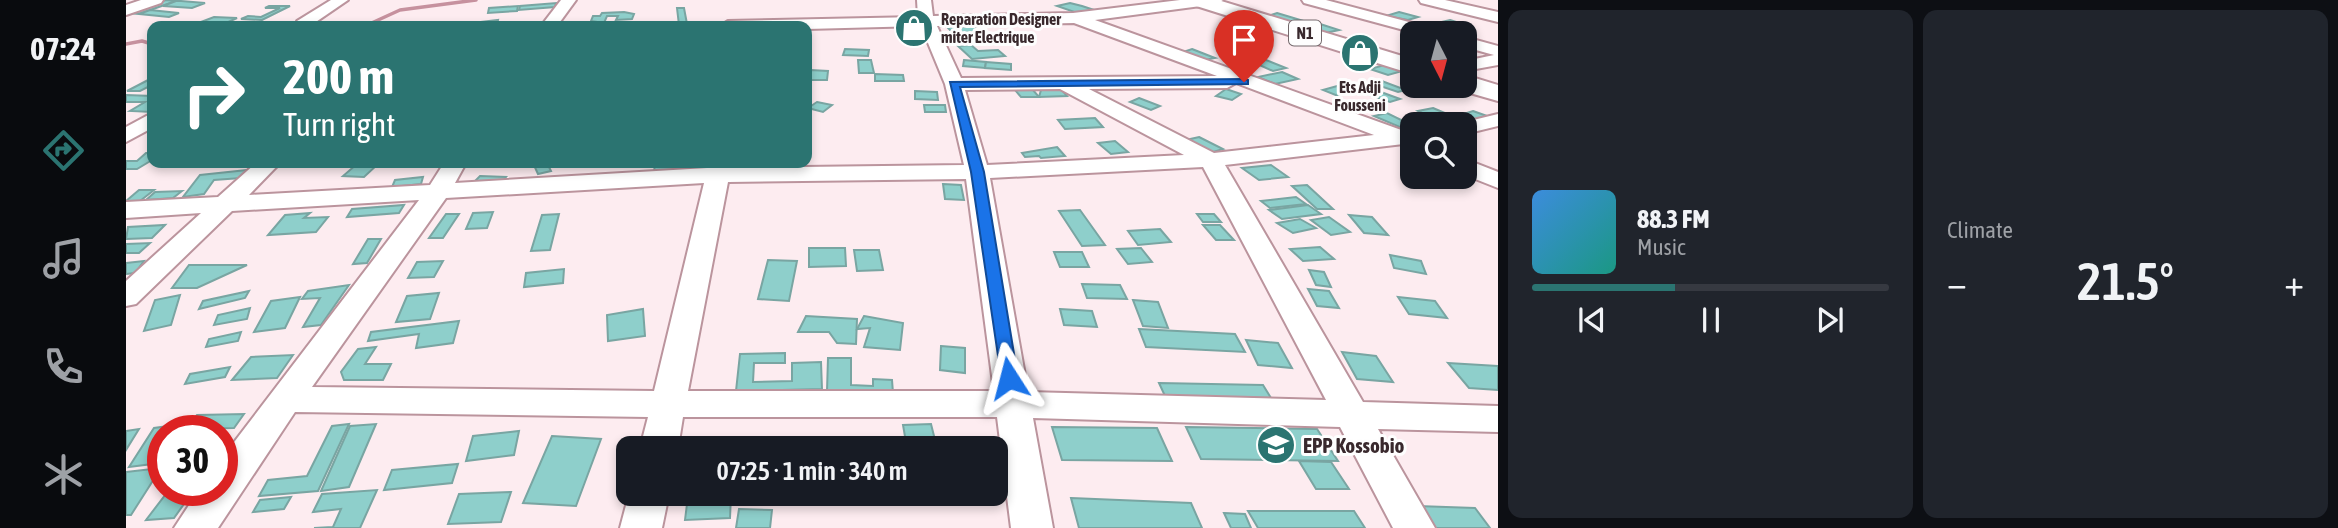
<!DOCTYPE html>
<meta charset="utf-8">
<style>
body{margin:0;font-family:"Asap Condensed",sans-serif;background:#20242c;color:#f1f3f6;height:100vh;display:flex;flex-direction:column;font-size:26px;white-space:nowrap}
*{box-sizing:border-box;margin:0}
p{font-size:23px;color:#9ea1a6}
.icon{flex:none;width:38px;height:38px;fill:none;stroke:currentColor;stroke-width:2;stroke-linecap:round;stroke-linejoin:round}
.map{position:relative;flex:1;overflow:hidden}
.details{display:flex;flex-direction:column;gap:10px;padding:10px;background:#0d0f14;width:840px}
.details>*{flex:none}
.banner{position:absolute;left:21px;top:21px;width:665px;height:147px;border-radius:14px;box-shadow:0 4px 10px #0003;background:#2b7471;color:#fff;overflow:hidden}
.needle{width:46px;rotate:174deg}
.controls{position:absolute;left:1274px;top:21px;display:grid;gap:14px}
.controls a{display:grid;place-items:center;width:77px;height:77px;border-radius:14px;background:#171b24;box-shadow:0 4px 10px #0003;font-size:35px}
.speed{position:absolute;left:21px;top:415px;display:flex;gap:14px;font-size:35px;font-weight:700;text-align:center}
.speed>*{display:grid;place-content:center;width:91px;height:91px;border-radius:50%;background:#171b24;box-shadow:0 4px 10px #0003;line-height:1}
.speed .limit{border:10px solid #d22;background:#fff;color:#111}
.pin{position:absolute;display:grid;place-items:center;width:60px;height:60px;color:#fff;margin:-72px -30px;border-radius:50% 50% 50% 0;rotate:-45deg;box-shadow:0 0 7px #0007}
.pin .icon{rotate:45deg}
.me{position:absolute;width:77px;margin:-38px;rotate:351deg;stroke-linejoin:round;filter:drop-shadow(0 0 5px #0008)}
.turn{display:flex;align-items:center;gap:24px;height:147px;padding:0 21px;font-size:32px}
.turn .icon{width:91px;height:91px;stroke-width:2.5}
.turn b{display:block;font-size:49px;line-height:60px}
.big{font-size:52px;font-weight:600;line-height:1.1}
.details .widget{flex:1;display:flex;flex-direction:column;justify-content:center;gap:10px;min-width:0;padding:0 24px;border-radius:14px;background:#20242c}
.song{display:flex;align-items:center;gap:21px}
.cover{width:84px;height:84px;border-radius:10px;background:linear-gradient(135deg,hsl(210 70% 55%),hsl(170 70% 35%))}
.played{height:7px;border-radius:4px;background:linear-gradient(90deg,#2b7471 40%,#363941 40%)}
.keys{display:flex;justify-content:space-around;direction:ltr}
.heat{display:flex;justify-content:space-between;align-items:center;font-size:38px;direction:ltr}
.details .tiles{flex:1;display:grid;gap:10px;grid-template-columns:repeat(2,1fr)}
.trip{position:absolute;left:490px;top:436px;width:392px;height:70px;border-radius:14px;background:#171b24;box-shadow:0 4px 10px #0003;font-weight:600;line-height:70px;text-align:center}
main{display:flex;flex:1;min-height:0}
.menu{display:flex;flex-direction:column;width:126px;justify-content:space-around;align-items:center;background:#090b0e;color:#9ea1a6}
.menu .icon{width:49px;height:49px}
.menu .on{color:#2b7471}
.menu b{font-size:32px;color:#f1f3f6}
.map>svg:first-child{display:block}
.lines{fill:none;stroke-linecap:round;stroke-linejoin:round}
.stream{stroke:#c6919e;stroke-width:3.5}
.building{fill:#8ecfcb;stroke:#79a5a2;stroke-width:2}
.minor-casing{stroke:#bb949d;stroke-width:4}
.highway-casing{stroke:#bb949d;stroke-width:4}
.minor{fill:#fff;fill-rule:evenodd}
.highway{fill:#fff;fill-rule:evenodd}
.route{fill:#1a73e8;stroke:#114b97;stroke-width:2}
.labels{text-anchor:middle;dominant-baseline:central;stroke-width:6;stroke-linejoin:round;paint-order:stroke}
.far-poi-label{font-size:16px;font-weight:bold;fill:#39292d;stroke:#fefefe;text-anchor:start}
.shield{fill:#fefefe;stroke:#74696c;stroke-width:2}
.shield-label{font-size:16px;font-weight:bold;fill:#39292d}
.near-poi-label{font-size:21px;font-weight:bold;fill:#39292d;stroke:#fefefe;text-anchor:start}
</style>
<main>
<nav class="menu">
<b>07:24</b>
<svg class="icon on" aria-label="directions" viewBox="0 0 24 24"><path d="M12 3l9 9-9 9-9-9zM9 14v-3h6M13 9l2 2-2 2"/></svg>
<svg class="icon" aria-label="music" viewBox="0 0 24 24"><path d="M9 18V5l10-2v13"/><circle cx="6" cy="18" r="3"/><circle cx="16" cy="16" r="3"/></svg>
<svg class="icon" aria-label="phone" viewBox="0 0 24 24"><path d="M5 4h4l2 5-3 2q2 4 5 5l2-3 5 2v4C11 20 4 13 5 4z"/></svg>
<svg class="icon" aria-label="climate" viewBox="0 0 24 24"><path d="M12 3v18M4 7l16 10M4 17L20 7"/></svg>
</nav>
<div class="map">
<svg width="1372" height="528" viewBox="0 0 1372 528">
<rect width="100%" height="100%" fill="#fdecf0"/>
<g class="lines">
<g class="stream">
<path d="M239,26L274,10L350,0"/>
<path d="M0,44L16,41L26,44"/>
</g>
</g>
<g class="building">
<path d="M40,0L50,1L13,14L2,13Z"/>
<path d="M50,1H55L79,3L66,8L37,6Z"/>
<path d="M430,3L429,7L393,10L394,6Z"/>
<path d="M944,3L956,6L968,10L957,15L931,6Z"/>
<path d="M143,6H164L136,20L115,19L122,16L135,17L154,8H139Z"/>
<path d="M392,6L391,11L362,13L363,8Z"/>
<path d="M551,8H558L561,24L553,25Z"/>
<path d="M24,10L53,13L43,17L13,14Z"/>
<path d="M498,12L508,14L506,19L490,20L492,16H481L478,23L465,21L467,16H474L476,13Z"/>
<path d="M1273,12L1292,17L1282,20L1260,16Z"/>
<path d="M1151,13L1178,21L1167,25L1139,17Z"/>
<path d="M88,17L111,18L98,24L75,22Z"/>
<path d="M1116,18L1147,28L1129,33L1098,22Z"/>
<path d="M372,20L371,24L361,26L338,24Z"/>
<path d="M1324,20L1343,26L1321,31L1303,25Z"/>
<path d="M1191,23L1213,30L1195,34L1178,28L1184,27L1178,26Z"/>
<path d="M846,25L854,32L827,33L820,26Z"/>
<path d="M859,31L873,41L857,43L843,33Z"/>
<path d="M822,33H835L838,43L824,44Z"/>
<path d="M845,45L852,51L872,50L879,56L846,59L832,46Z"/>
<path d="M719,49L743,50L742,56L717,55Z"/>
<path d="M1066,49L1089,58L1079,60L1057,52Z"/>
<path d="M1135,58L1160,68L1147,71L1122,60Z"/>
<path d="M732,60H745L748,73H733Z"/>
<path d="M838,60L860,62L859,68L837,66Z"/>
<path d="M860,62L885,64V70L859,68Z"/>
<path d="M1262,64L1280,70L1262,75L1244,69Z"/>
<path d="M684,70L702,71L701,80H681Z"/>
<path d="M1156,72L1172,79L1149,84L1132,77Z"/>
<path d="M749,74L777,75L778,81H749Z"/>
<path d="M26,78V85L14,91H1Z"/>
<path d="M1253,80L1280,90L1272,92L1245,83Z"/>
<path d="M1233,84L1274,99L1264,102L1223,88Z"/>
<path d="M1211,86L1227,92L1212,96L1197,90Z"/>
<path d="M1100,89L1115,94L1106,100L1090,96Z"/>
<path d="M889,90H907L913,97H895Z"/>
<path d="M915,90H936L941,96L913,97Z"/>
<path d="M789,91L811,92L812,100L789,99Z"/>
<path d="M0,95L26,96V112L4,111L19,102H0Z"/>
<path d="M1013,98L1034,106L1025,110L1004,102Z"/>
<path d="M691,102L706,105L697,112L682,108Z"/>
<path d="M798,105H819L820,112H799Z"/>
<path d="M1307,108L1335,120L1315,124H1286V130L1283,131L1248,116L1261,113L1275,120L1300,115L1292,111Z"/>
<path d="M1347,111L1361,116L1348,120L1334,115Z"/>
<path d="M969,118L977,127L939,129L932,120Z"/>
<path d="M1073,137L1097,149L1084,153L1060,140Z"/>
<path d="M989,141L1002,152L985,154L972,143Z"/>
<path d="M931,147L939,156L915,158L913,156L899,157L896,153Z"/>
<path d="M20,153H26V160L11,169H0V161H11Z"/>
<path d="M407,163H421L425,171L412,174Z"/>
<path d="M564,163V170L528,172L529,164Z"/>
<path d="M231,164L251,165L238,177L217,176Z"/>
<path d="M1145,165L1162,177L1133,180L1116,168Z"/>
<path d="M121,170L115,178L88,180L78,194L57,197L74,175Z"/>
<path d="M354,176L380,177L376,182L349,181Z"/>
<path d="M297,177L295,184L266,187L269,180Z"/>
<path d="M817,184L835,185L838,200L819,199Z"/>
<path d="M1181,185L1207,209H1191L1166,186Z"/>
<path d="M13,190H28L14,201H0Z"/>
<path d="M56,191L47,198L20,200L29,192Z"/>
<path d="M1170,197L1180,204L1144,208L1135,201Z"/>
<path d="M278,205L273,213L221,217L226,209Z"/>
<path d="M1182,205L1195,214L1156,219L1143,210Z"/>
<path d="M954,210L979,245L956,246L933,211Z"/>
<path d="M367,212L361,228L340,229L347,213Z"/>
<path d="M184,213L178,218L202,217L190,232L142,235L159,215Z"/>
<path d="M320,214H333L317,238H303Z"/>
<path d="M433,214L424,250L405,251L416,215Z"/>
<path d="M1071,214H1088L1095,222H1077Z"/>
<path d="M1223,215L1246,217L1262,235L1238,233Z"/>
<path d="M1203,217L1224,232L1205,235L1185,220Z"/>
<path d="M1174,219L1190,228L1167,233L1151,223Z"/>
<path d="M39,225L26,238L0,239L2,227Z"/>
<path d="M1077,225H1094L1108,240H1090Z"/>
<path d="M1034,229L1045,242L1012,245L1002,231Z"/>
<path d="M242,239H255L241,263L227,264Z"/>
<path d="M24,243L13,253H0V244Z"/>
<path d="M1194,247L1208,259L1177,261L1164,249Z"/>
<path d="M683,248H719L720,266L683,267Z"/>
<path d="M1015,248L1026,262L1002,264L991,249Z"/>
<path d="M728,250H753L757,270L731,271Z"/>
<path d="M928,252H956L963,267H934Z"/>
<path d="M1264,255L1295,261L1300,274L1268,268Z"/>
<path d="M642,260L671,261L663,301L632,299Z"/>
<path d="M18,261L9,273L0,274V263Z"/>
<path d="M317,261L308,277L282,278L291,262Z"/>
<path d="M63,265H121L71,288H46Z"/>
<path d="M438,269L437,283L398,287L400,273Z"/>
<path d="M1183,270L1198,272L1205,287L1190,285Z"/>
<path d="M956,284L994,285L1001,299L961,298Z"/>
<path d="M223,285L195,325L177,327L194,298L176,299L182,291Z"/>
<path d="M1182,289L1203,291L1213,308L1191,306Z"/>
<path d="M123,291L119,298L73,309L77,301Z"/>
<path d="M313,293L304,319L270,322L281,296Z"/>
<path d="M54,295L45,325L18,331L29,300Z"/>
<path d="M174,297L159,328L128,332L145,301Z"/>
<path d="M1272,297L1309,301L1321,318L1283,314Z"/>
<path d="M1007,300L1032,302L1042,328L1017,326Z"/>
<path d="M124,308L121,319L88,325L92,315Z"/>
<path d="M517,309L519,336L482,341L481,315Z"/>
<path d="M934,309L966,311L971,327L938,325Z"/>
<path d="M680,316L731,319L730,344L711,343L703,332H672Z"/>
<path d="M738,316L777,323L774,350L738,347L744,328L731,329Z"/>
<path d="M333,321L327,343L290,348L293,334L242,341L245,332Z"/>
<path d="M1013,329L1109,334L1119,352L1020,347Z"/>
<path d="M115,332L112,341L80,347L83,339Z"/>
<path d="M1120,340L1152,343L1166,368L1132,365Z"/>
<path d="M815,346L839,348V373L814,370Z"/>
<path d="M250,347L239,364H265L257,380H218L215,372L232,349Z"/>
<path d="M1216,352L1250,356L1267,382L1231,379Z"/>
<path d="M659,353V363H628L627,382L666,381V363L695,362L696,389L610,391L614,354Z"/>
<path d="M167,355L151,378L106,380L125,357Z"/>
<path d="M702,358H725V385L747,386V379L766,380L767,393L701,391Z"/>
<path d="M1322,363L1372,366V390L1343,388Z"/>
<path d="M104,367L99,377L59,384L64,374Z"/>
<path d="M1033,383L1137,385L1145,398L1039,396Z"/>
<path d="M118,414L108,428L59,429L71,415Z"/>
<path d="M57,424L53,430H37L34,463L3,467L28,428Z"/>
<path d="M223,424L192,491L133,496L142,480L181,476L206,426Z"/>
<path d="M250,424L223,487L195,491L224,426Z"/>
<path d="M805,424L811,448H781L777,425Z"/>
<path d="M926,427L1031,428L1046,461L936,460Z"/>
<path d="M1060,427L1191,429L1212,461L1075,459Z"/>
<path d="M13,429L0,450V431Z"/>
<path d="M393,431L388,455L340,461L347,436Z"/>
<path d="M426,436L475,439L450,506L397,503Z"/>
<path d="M1173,461L1205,462L1223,489H1190Z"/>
<path d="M332,464L326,483L258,490L266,470Z"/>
<path d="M35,468L5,515H0V472Z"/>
<path d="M43,490H68L48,518L20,520Z"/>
<path d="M251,490L234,528H188L207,527L215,509L187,512L196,494Z"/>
<path d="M385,492L375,522L322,524L333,494Z"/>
<path d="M698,494H730L732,501L699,503Z"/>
<path d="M605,495L604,518L559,520L562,496Z"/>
<path d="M165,497L158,509L127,512L134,500Z"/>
<path d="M945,498L1065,503L1076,528H953Z"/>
<path d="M1291,506L1349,508L1364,528H1306Z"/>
<path d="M613,509L646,510L644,528H610Z"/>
<path d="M1122,511H1228L1239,528H1132Z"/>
<path d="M1098,513L1119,514L1125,528H1105Z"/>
</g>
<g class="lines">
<defs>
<g id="minor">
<path d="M15,0H37L35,3L0,15V5Z"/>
<path d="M205,0H222L184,26H171V21Z"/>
<path d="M435,0H450L431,26H415Z"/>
<path d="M791,0H805L807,16L947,13L1054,0H1097L1090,4L969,20L1278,131H1286V143L1099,165L1237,402L1372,406V432L1252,429L1309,528H1267L1214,427L907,418L927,528H885L871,417H557L552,448H514L522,417L169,412L92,528H48L73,490H96V458L293,200L106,211L10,304L0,306V281L75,213L0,218V202L92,197L130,163H154L123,195L304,185L318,163H340L329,183L581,168L583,163H605V168L838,165L819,84L795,26L681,29V26H594L602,21L792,17ZM948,23L1091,76L835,78L811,26ZM1110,83L1248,135L1088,153L963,89L1101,88ZM934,89L1058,155L861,165L839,90ZM1077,167L1200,400L902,392L864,178ZM840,179L868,391H562L602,182ZM578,183L528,391L186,387L320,198Z"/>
<path d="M1176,0H1200L1313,30L1315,33H1289L1178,3Z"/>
<path d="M1293,0H1319L1372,12V22L1295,3Z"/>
<path d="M1339,37L1372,46V65L1339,71V61L1368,55L1339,47Z"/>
<path d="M26,113V128L0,142V127Z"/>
<path d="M1372,114V126L1339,134V124H1331Z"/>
<path d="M1339,159L1372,172V188L1339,175Z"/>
<path d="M503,494H543L536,528H494Z"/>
</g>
<g id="highway">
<path d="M1061,0H1092L1286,59V74L1064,4Z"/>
<path d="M1339,75L1372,85V101L1330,89L1328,86H1339Z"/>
</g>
</defs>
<use href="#minor" class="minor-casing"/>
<use href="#highway" class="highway-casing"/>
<use href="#minor" class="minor"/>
<use href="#highway" class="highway"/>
</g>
<path class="route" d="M1118,79L1122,80V84L834,87L858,172L892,378L889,383H876L845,172L824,82Z"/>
<defs>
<symbol id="shop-disc" viewBox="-11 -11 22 22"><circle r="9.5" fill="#2b7471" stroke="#fefefe"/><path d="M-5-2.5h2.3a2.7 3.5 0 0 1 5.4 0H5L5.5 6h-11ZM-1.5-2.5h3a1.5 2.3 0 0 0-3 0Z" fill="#fff"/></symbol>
<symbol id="school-disc" viewBox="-11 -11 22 22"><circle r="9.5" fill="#2b7471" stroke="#fefefe"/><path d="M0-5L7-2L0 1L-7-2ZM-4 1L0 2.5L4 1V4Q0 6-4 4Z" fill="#fff"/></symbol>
</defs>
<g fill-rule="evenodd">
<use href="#shop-disc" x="766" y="6" width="44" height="44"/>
<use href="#shop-disc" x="1212" y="31" width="44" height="44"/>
<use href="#school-disc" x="1128" y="423" width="44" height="44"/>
</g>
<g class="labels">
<g class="far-poi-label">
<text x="815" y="19">Reparation Designer<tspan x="815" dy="18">miter Electrique</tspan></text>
<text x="1234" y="87" text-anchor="middle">Ets Adji<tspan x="1234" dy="18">Fousseni</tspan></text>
</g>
<rect class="shield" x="1163" y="20.5" width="32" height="25" rx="5"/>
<g class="shield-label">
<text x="1179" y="33">N1</text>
</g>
<g class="near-poi-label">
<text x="1177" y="445">EPP Kossobio</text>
</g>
</g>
</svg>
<div class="controls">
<a><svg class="needle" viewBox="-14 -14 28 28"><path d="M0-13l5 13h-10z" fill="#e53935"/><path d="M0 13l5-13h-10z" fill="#9ea1a6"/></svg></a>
<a><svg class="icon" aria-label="search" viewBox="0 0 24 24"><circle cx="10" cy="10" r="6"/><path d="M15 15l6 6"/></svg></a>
</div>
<div class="speed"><div class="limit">30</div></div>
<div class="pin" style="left:1118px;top:82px;background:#d93025"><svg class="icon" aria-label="arrive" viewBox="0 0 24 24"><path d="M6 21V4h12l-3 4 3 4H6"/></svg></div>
<svg class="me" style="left:883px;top:378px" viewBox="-20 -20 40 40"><path d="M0-17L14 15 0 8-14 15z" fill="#1a73e8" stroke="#fff" stroke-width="4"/></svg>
<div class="trip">07:25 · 1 min · 340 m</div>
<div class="banner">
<div class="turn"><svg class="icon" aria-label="right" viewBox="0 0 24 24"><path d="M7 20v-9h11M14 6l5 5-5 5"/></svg><div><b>200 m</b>Turn right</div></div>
</div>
</div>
<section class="details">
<div class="tiles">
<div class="widget">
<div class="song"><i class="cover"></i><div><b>88.3 FM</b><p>Music</p></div></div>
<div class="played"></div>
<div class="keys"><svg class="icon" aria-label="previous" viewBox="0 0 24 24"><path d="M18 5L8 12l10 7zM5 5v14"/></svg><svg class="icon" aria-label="pause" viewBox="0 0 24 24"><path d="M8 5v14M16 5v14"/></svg><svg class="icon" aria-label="next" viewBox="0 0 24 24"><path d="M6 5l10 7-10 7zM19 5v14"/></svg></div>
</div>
<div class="widget"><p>Climate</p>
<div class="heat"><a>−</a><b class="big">21.5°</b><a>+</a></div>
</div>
</div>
</section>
</main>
